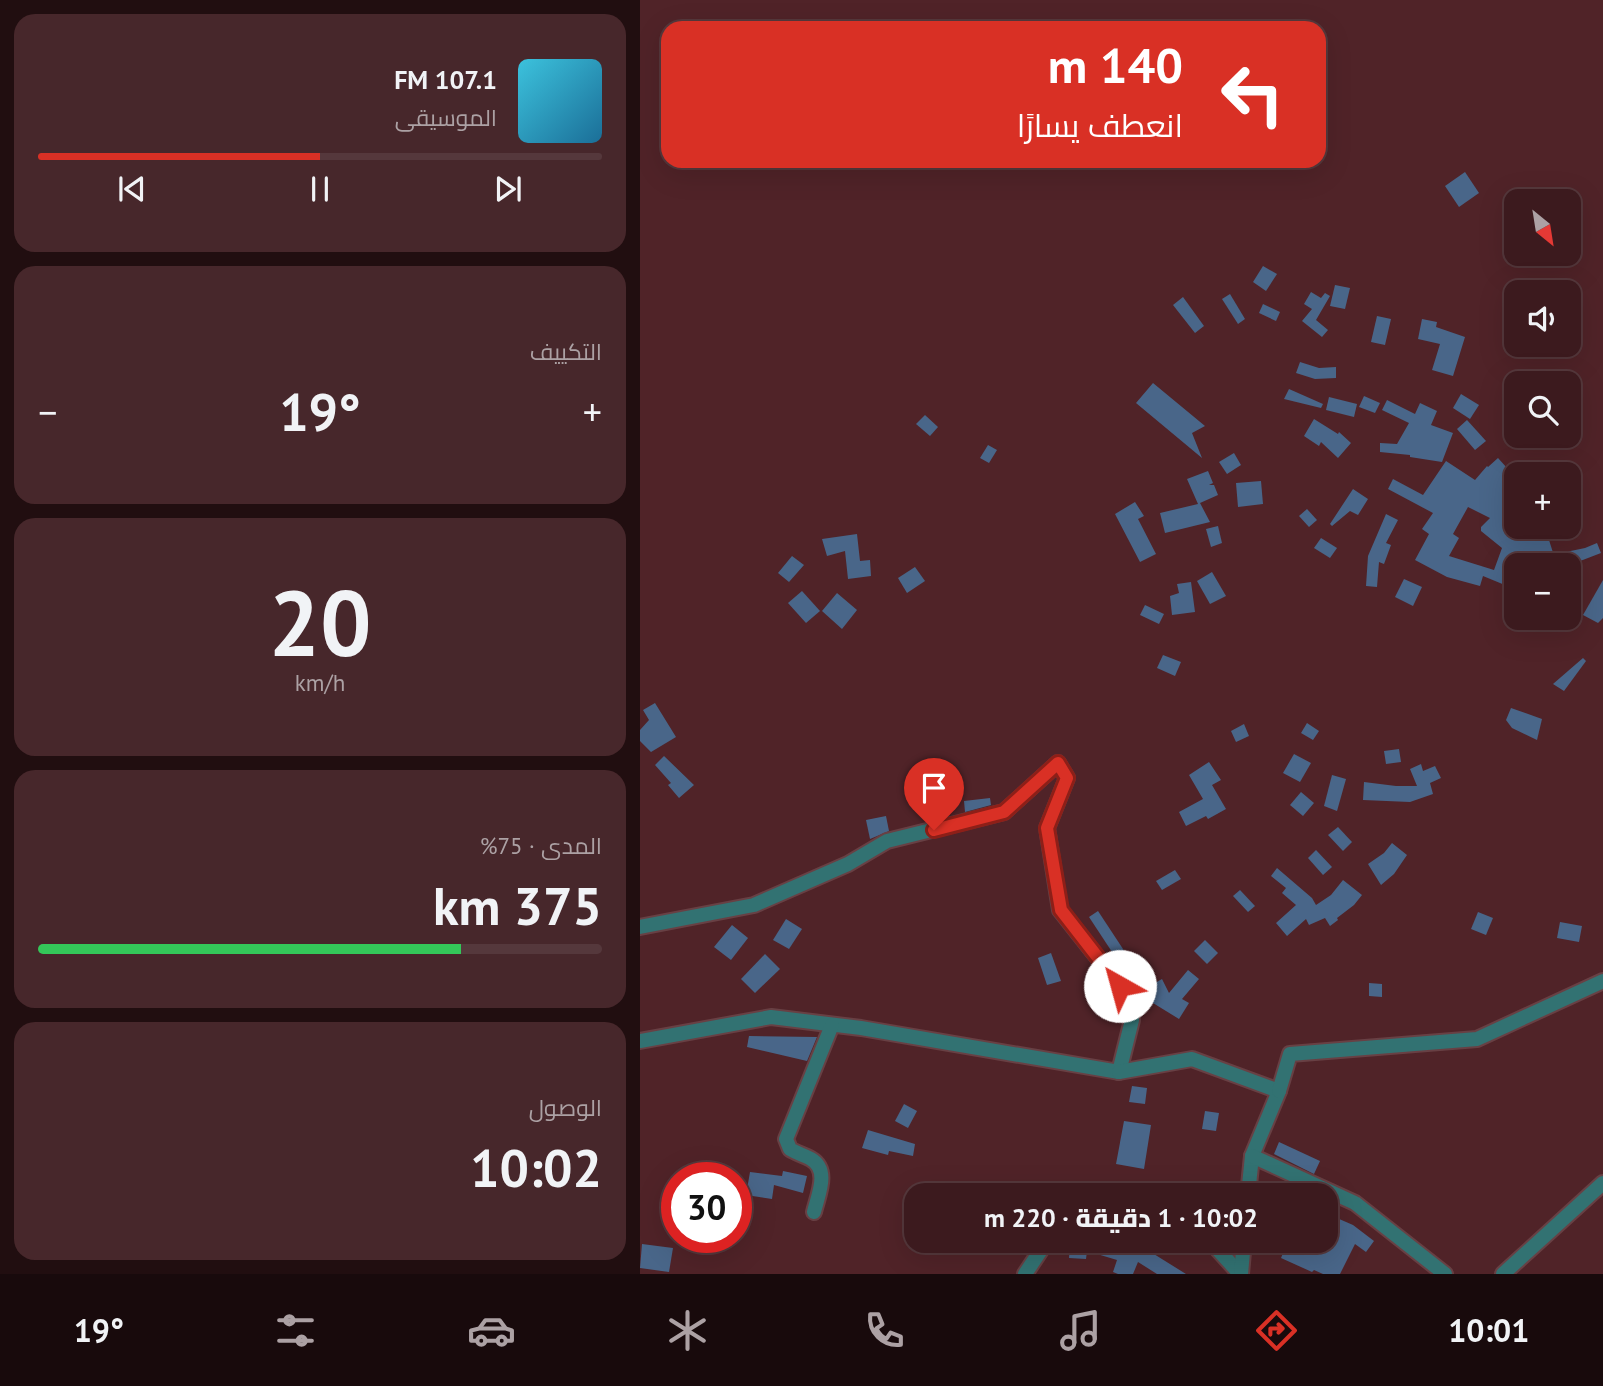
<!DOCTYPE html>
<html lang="ar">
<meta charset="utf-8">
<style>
body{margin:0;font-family:"PT Sans",Cairo,sans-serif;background:#47272b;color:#f1f3f6;direction:rtl;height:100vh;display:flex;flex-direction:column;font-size:26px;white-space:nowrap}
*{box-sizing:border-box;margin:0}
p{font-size:23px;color:#aca1a4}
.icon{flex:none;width:38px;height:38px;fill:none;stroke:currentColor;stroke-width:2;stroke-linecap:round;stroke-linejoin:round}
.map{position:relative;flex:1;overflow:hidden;direction:ltr}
.drawer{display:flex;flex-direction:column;gap:14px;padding:14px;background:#210e10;width:640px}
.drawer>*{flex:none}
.guide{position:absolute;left:21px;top:21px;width:665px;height:147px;border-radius:21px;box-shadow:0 7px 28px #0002,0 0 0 2px #55383c;direction:rtl;background:#d93025;color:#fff;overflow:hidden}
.needle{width:46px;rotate:150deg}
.buttons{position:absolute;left:864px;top:189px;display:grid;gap:14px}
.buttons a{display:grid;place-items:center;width:77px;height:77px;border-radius:14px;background:#3c1a1e;box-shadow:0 7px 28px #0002,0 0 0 2px #55383c;font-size:35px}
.speed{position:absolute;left:21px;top:1162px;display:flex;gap:14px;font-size:35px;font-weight:700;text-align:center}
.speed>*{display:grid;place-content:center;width:91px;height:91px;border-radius:50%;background:#3c1a1e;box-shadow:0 7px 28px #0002,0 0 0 2px #55383c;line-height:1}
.speed .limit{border:10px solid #d22;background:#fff;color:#111}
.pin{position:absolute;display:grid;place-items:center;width:60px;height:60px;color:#fff;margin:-72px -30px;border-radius:50% 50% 50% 0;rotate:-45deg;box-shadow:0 0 7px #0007}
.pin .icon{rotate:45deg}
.me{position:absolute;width:77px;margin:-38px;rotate:322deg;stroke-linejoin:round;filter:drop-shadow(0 0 5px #0008)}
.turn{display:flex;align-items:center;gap:24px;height:147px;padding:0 28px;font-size:32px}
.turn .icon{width:91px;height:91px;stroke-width:2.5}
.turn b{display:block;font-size:49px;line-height:60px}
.big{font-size:52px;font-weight:800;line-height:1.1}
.drawer .widget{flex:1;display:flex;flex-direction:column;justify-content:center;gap:10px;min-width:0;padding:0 24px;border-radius:21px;background:#47272b}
.drawer .dial{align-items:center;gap:0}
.dial b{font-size:91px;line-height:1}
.song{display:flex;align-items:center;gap:21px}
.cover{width:84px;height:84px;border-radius:10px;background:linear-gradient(135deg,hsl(190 70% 55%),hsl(200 70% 35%))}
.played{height:7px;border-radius:4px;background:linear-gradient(90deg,#d93025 50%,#55383c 50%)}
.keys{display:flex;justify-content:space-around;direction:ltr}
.heat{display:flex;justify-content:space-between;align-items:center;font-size:38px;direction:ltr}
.charge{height:10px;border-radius:5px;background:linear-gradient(90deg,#34c759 75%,#55383c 0)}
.trip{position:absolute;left:264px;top:1183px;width:434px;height:70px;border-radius:21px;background:#3c1a1e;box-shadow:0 7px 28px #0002,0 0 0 2px #55383c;font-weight:800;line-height:70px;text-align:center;direction:rtl}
.tab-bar{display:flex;height:112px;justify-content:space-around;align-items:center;background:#180a0c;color:#aca1a4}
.tab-bar .icon{width:49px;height:49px}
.tab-bar .active{color:#d93025}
.tab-bar b{font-size:32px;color:#f1f3f6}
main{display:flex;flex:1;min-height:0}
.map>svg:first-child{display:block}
.building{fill:#496689;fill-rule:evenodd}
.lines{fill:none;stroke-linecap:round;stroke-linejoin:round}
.minor-casing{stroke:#684044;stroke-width:18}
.minor{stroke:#327272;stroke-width:14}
.route-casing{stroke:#8d1f18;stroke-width:18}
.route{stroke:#d93025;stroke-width:12}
</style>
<main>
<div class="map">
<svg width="963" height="1274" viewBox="0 0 963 1274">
<rect width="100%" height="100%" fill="#502328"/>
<g class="building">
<path d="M825,172L839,193L819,207L805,186Z"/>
<path d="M623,266L637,274L626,291L613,282Z"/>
<path d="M695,285L710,288L705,309L690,306Z"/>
<path d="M671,292L681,298L685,293L690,296L676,320L688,330L682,337L662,321L672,309L664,304Z"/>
<path d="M590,294L605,319L598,324L582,299Z"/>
<path d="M543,297L564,326L555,333L533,305Z"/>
<path d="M623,304L640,312L636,321L619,313Z"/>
<path d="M737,316L751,319L745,345L731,342Z"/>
<path d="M782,319L797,322L796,327L825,337L813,376L792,370L800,344L778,339Z"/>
<path d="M660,362L679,368L696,367V378L675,379L656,373Z"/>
<path d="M513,383L565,426L552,433L562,458L496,403Z"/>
<path d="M649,389L683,404L681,408L644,399Z"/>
<path d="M821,394L839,405L830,419L813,408Z"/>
<path d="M724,396L740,403L735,413L719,407Z"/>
<path d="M689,397L717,404L714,417L686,410Z"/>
<path d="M747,400L775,414L780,403L797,411L791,425L813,433L802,462L770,457V455L740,452V443L757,444L769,423L742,410Z"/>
<path d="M285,415L298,427L290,436L276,424Z"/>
<path d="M674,419L698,434L699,432L711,443L698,458L681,442L679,446L664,436Z"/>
<path d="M827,420L846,441L835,450L817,429Z"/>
<path d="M348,445L357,450L349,463L340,458Z"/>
<path d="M594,453L601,465L587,474L579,462Z"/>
<path d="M858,458L877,479V527H902L899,537L909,540L916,562L899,565H877V590L843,576L840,586L807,577L775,560L789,534L782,529L793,513L748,489L753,479L783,495L806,461L835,480L847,466L848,467ZM828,507L850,518L841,527V531L862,548L854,570L809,556L819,538L813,534Z"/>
<path d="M568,471L573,483L569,485H574L578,495L560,503L570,522L525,533L520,513L558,504L547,479Z"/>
<path d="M621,481L623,504L598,507L596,483Z"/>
<path d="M713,489L728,499L718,515L710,511L692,526L690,524Z"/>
<path d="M495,502L504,516L498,519L516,554L500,562L475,514Z"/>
<path d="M667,509L677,520L669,527L659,516Z"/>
<path d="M746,514L758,520L746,543L751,545L744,564L739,562L737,587L726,586L728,556Z"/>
<path d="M578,526L582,543L571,547L566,529Z"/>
<path d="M217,534L220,561L230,560L231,576L208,579L205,551L187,556L182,539Z"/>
<path d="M681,538L697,548L690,558L674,548Z"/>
<path d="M957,543L961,553L935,563L919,565L916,554L945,548Z"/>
<path d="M152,556L164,565L149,582L138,573Z"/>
<path d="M275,567L285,581L267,593L258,578Z"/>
<path d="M572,572L586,596L570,604L557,581Z"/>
<path d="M764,579L782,587L773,606L755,597Z"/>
<path d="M963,580V618L958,623L943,615Z"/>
<path d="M551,582L555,612L532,615L530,596L539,593L537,584Z"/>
<path d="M162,591L180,611L166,623L148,603Z"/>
<path d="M197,593L217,610L202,629L182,611Z"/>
<path d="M505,605L524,614L519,624L500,615Z"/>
<path d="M523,655L541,662L535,676L517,668Z"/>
<path d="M943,658L946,661L924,691L913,684Z"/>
<path d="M15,703L36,737L11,752L0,741V730L9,720L3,710Z"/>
<path d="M871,708L902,719L897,740L872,728L866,720Z"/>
<path d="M667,723L679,731L673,740L661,733Z"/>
<path d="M604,724L609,736L596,742L591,731Z"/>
<path d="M759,749L761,762L746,764L744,751Z"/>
<path d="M654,754L671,763L660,782L643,773Z"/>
<path d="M24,756L54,785L39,798L28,785L31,783L15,765Z"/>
<path d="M569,762L581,780L572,785L586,809L568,819L566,816L546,826L539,812L563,799L549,775Z"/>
<path d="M781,764L783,771L795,766L801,778L790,783L793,794L770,802L723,800L724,782L756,786H777L770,769Z"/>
<path d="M692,775L706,779L697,811L684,806Z"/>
<path d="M661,792L674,803L663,816L650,805Z"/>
<path d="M350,798L351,805L325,812L324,801Z"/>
<path d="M246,816L249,831L230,839L226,820Z"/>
<path d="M698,827L712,842L703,851L688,835Z"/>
<path d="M752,843L767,855L754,874L741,885L728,864L744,853Z"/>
<path d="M676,850L692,867L683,875L668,858Z"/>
<path d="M637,868L672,898L676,905L691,895L703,880L722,895L714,905L697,918L698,920L690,926L685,918L669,925L666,919L647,936L636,923L656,905L642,893L646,888L631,876Z"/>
<path d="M535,870L541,879L522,890L516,881Z"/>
<path d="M600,890L615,906L608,912L593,896Z"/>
<path d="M458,911L485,952L476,958L449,917Z"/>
<path d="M838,912L853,918L846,935L831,929Z"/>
<path d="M146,919L162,929L149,949L133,940Z"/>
<path d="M920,922L942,926L939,942L917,938Z"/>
<path d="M92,925L108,938L91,960L74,947Z"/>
<path d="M565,940L578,953L567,964L554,951Z"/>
<path d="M411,953L421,981L407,985L398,958Z"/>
<path d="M125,954L140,969L115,993L101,979Z"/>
<path d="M548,970L559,979L542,999L549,1003L539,1019L513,1003L504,1007L497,993L522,979L529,993Z"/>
<path d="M729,983L742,984V997L729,996Z"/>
<path d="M109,1036L177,1037L167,1061L107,1047Z"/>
<path d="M492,1086L507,1088L505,1104L489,1102Z"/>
<path d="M264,1104L277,1111L268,1128L255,1121Z"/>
<path d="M565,1111L579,1113L576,1131L562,1129Z"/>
<path d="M484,1121L511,1125L504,1169L476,1164Z"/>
<path d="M228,1130L275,1144L273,1156L249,1151L248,1155L222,1148Z"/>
<path d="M639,1142L680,1161L674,1174L634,1154Z"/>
<path d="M143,1171L167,1176L163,1193L134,1185L132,1199L106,1195L110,1172L142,1176Z"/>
<path d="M690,1215L713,1225L734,1241L726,1252L715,1244L700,1274H683L674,1270L672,1272L641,1258L646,1246L663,1254L669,1241L686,1247V1223Z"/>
<path d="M455,1241L487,1243L493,1241L546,1274H517L498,1262L493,1274H478L473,1272L477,1260L447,1251L446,1259L429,1258L430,1243L453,1245Z"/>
<path d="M2,1244L33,1248L29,1272L0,1268Z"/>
</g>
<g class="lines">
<defs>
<g id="minor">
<path d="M0,927L114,905L208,864L247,841L364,812L418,763L427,778L407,828L420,910L480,986L492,1020L479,1072L221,1028L131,1017L0,1041"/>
<path d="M479,1072L552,1059L639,1091L612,1156L608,1195"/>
<path d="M639,1091L650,1054L837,1039L963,981"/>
<path d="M612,1156L715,1203L805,1274"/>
<path d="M174,1212C178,1195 190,1170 171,1159C164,1155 156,1153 150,1149L146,1139L192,1025"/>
<path d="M570,1241L600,1274"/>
<path d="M385,1274L407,1241"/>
<path d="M601,1274L604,1241"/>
<path d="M863,1274L963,1183"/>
</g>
</defs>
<use href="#minor" class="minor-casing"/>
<use href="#minor" class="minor"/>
</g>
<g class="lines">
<defs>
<path id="route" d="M294,830L364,812L418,763L427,778L407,828L421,910L480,986"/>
</defs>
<use href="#route" class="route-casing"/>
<use href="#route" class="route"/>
</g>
</svg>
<div class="buttons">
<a><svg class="needle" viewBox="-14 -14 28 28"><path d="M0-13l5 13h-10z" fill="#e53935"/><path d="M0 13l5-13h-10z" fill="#aca1a4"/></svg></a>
<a><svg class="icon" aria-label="sound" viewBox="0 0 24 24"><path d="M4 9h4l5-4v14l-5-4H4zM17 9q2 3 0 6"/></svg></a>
<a><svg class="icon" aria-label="search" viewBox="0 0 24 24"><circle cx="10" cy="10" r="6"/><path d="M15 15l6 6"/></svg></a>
<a>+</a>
<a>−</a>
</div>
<div class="speed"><div class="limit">30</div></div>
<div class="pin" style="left:294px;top:830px;background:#d93025"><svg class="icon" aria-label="arrive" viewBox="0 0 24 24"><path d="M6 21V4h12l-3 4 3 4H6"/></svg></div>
<svg class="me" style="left:480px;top:986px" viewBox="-20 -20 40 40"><circle r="19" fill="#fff"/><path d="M0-13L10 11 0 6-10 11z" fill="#d93025"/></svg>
<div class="trip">10:02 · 1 دقيقة · 220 m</div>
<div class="guide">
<div class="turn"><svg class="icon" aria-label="left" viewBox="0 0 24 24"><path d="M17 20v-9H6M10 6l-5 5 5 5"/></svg><div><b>140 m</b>انعطف يسارًا</div></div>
</div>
</div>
<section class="drawer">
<div class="widget">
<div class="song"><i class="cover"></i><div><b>107.1 FM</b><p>الموسيقى</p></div></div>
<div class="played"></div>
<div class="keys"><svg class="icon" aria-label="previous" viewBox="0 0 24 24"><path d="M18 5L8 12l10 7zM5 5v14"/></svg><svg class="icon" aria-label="pause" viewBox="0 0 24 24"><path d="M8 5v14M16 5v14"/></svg><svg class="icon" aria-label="next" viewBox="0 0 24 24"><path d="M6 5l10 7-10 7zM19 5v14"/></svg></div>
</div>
<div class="widget"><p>التكييف</p>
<div class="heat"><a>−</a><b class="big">19°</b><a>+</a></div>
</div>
<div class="widget dial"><b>20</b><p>km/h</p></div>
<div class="widget"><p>المدى · 75%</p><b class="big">375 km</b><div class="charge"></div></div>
<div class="widget"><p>الوصول</p><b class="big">10:02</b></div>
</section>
</main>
<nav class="tab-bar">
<b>10:01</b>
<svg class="icon active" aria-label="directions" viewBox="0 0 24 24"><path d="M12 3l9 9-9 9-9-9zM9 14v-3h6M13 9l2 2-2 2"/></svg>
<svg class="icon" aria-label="music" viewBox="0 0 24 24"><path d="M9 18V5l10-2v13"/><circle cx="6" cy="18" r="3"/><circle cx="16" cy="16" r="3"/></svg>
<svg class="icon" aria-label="phone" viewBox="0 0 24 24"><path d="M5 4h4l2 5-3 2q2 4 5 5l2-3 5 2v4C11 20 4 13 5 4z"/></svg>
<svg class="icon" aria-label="climate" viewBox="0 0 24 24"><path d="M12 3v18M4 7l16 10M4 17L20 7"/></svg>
<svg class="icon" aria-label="car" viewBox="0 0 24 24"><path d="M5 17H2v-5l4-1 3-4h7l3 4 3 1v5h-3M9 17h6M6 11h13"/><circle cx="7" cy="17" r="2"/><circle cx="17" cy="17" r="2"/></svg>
<svg class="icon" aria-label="filters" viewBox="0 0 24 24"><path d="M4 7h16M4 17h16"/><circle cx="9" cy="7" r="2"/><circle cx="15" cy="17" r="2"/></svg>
<b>19°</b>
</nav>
